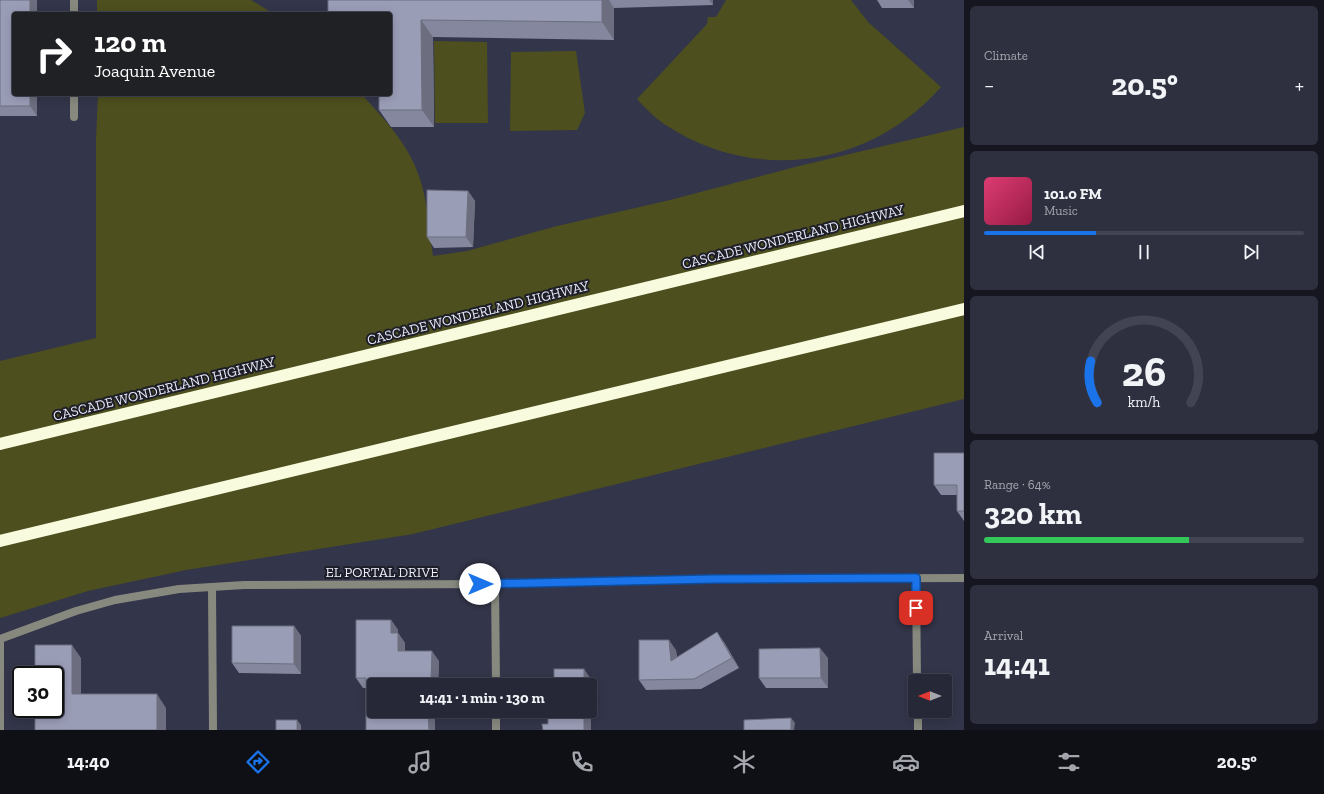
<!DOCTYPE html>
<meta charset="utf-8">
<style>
body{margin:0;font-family:"Zilla Slab",serif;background:#2e3040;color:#f1f3f6;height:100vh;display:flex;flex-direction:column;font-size:15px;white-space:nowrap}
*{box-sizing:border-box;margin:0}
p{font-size:13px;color:#a4a6ae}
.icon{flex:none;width:22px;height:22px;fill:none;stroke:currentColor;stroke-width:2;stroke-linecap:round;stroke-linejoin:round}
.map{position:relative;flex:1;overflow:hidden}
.details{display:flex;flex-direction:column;gap:6px;padding:6px;background:#15161f;width:360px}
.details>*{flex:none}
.banner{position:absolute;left:12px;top:12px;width:380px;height:84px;border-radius:4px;box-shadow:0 2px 10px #0003,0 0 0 1px #424453;background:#202124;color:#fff;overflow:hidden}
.needle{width:26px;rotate:270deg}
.fabs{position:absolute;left:908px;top:674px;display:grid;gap:8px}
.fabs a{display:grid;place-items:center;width:44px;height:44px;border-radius:4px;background:#262838;box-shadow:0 2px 10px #0003,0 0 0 1px #424453;font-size:20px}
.speed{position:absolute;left:12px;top:666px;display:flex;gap:8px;font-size:20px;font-weight:700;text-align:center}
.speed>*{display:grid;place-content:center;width:52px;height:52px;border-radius:50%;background:#262838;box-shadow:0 2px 10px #0003,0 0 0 1px #424453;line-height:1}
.speed .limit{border:2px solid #111;border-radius:6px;background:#fff;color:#111}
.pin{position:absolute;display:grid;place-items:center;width:34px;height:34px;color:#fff;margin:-17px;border-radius:8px;box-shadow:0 2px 6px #0006}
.me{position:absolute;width:44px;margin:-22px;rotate:90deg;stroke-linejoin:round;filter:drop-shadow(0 0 3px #0008)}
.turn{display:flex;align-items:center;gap:14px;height:84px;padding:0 16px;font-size:18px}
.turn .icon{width:52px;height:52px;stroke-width:2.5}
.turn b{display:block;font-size:28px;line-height:34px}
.big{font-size:30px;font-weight:800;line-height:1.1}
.details .tile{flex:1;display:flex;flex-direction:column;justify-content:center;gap:6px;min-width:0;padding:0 14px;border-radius:6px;background:#2e3040}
.details .dial{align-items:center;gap:0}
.dial svg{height:104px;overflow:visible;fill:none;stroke:#424453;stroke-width:7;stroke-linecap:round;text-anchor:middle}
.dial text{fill:#f1f3f6;stroke:none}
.song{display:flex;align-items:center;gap:12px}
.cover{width:48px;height:48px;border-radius:6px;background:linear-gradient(135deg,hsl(340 70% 55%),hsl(340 70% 35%))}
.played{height:4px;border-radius:2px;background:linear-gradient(90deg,#1a73e8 35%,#424453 35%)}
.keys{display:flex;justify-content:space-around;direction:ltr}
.heat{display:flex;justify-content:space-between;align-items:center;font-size:22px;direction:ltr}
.charge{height:6px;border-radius:3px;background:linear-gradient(90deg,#34c759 64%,#424453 0)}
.trip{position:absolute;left:367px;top:678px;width:230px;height:40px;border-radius:4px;background:#262838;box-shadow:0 2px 10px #0003,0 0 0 1px #424453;font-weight:800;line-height:40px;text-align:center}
.tab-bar{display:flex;height:64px;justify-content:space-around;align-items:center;background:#0f1016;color:#a4a6ae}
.tab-bar .icon{width:28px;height:28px}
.tab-bar .selected{color:#1a73e8}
.tab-bar b{font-size:18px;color:#f1f3f6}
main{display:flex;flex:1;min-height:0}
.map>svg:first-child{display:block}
.green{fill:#4d4f1e}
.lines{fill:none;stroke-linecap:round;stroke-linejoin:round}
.lane{stroke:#88897e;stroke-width:8}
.street{stroke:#88897e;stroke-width:8}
.highway{stroke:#f8fbde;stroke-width:12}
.wall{fill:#84879d}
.shaded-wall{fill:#6c6e7f}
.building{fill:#9a9db6;stroke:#6c6e7f}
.route-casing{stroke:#114b97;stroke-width:10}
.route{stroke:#1a73e8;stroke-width:7}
.labels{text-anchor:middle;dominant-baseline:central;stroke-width:4;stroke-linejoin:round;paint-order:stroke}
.street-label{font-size:14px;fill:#eceefc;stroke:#1d1e27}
</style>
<main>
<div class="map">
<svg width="964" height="730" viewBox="0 0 964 730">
<rect width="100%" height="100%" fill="#33354a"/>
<g class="green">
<path d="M97,0H251L274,14H97Z"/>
<path d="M726,0H851L868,22L941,87C870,168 754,184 664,124C654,117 645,108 637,99L707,24L708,17H716Z"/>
<path d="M434,41L487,42L488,123H435Z"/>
<path d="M576,51L585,113L577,130L510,131L511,52Z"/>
<path d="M98,94H361C383,117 409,145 419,176C428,202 429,230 433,256L467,251L557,226L670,200L799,166L964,127V399L413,534L186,570L88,591L0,618V361L96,338V139Z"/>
</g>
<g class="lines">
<g class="lane">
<path d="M74,0V14"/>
<path d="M74,94V117"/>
<path d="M212,587L213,730"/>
</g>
<g class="street">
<path d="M916,578L917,681"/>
<path d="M495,584L496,685"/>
<path d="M496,711V730"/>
<path d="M918,711V730"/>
<path d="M0,730V639L76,611L115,600L179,589L244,585L495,584L713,579L964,578"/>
</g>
<g class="highway">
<path d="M0,444L964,211"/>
<path d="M0,541L964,309"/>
</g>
</g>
<g class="wall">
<rect x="0" y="0" width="37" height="116"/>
<path d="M328,0H713V5L614,8V40L433,37L434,127H391L379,110L390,14Z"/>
<path d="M877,0H914V8H882Z"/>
<path d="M468,191L475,201L473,247L434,248L427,237Z"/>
<path d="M964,453V521L957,511V495H941L934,485Z"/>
<path d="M391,620L398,630V633L405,643V651L439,661L438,685H374L366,688H363L356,678Z"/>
<path d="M294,626L301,636V674L239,673L232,663Z"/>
<path d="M724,642L739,668L701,689L646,690L639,680L676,650L677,658Z"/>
<path d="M828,658V688H766L759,678Z"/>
</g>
<g class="shaded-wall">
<rect x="30" y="0" width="7" height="14"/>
<path d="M602,0H609L614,8V40L602,22Z"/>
<path d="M709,0H713V5Z"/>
<path d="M908,0H914V8Z"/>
<path d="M421,20L433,37L434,127L422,110Z"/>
<path d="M30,94H37V116L30,106Z"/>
<path d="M468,191L475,201L473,247L466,237Z"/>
<path d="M391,620L398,630V633L405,643V661L398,651L391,633Z"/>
<path d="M294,626L301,636V674L294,664Z"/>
<path d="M717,632L724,642L739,668L732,658Z"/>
<path d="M669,640L676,650L678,672L671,661Z"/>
<path d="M72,645L81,658V708L72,694Z"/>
<path d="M820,648L828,658V688L821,678Z"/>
<path d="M432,651L439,661L438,685H437L431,678Z"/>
<path d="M584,669L591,679V730H584V711H590V685H584Z"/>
<path d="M428,678L433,685H428Z"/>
<path d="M157,694L166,708V730H157Z"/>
<path d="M428,711H435V730H429Z"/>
<path d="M791,718L795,723L794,730H791Z"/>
<path d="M297,720L301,725V730H297Z"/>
</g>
<g class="building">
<path d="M0,0H30V14H14V94H30V106H0Z"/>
<path d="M328,0H602V22L421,20L422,110H379V94H390V14H328Z"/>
<path d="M427,190L468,191L466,237H427Z"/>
<path d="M934,453H964V511H957V485H934Z"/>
<path d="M356,620H391V633H398V651H432L431,678H428V685H374V711H428L429,730H366V678H356Z"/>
<path d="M232,626H294V664L232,663Z"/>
<path d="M717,632L732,658L694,679L639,680V640H669L671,661Z"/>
<path d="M35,645H72V694H157V730H35V709H55V675H35Z"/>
<path d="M820,648L821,678H759V649Z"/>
<rect x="554" y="669" width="30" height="16"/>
<path d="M548,711H584V730H543L542,724H548Z"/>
<path d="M791,718V730H744V720Z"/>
<rect x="276" y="720" width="21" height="10"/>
</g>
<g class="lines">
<defs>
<path id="route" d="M480,584L713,579L916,578V608"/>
</defs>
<use href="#route" class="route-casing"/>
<use href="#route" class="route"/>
</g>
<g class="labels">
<g class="street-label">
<text transform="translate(793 237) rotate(-14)">CASCADE WONDERLAND HIGHWAY</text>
<text transform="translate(478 313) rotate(-14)">CASCADE WONDERLAND HIGHWAY</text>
<text transform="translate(164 389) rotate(-14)">CASCADE WONDERLAND HIGHWAY</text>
<text x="382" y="572">EL PORTAL DRIVE</text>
</g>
</g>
</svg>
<div class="fabs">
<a><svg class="needle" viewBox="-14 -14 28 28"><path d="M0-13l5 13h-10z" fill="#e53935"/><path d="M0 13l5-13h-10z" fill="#a4a6ae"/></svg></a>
</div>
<div class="speed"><div class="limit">30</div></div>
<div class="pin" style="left:916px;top:608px;background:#d93025"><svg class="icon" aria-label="arrive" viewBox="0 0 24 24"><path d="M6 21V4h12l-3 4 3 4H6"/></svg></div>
<svg class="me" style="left:480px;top:584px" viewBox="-20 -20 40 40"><circle r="19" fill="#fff"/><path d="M0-13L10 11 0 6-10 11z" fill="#1a73e8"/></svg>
<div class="trip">14:41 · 1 min · 130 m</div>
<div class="banner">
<div class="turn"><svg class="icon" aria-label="right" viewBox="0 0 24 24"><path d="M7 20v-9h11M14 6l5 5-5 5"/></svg><div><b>120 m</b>Joaquin Avenue</div></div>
</div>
</div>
<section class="details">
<div class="tile"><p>Climate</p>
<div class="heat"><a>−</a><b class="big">20.5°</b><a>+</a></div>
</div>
<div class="tile">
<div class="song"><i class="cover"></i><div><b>101.0 FM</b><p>Music</p></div></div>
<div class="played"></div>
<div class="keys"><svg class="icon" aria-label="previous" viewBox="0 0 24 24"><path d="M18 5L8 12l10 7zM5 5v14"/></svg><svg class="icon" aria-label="pause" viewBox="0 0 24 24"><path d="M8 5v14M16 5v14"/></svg><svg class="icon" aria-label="next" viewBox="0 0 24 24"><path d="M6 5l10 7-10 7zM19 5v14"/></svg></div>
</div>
<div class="tile dial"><svg viewBox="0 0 100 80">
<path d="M14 69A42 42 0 1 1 86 69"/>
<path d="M14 69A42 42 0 0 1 9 37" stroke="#1a73e8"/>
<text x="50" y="56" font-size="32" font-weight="700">26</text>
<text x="50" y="72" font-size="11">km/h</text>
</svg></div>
<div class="tile"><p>Range · 64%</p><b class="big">320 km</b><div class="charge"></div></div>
<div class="tile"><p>Arrival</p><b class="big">14:41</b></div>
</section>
</main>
<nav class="tab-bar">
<b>14:40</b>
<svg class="icon selected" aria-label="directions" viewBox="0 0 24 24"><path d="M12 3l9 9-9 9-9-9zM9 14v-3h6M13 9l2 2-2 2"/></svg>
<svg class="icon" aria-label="music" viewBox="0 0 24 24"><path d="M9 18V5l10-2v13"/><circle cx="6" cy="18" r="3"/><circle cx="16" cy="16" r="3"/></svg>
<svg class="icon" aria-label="phone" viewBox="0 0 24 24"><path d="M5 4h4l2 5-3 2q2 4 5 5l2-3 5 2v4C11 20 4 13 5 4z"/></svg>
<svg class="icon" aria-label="climate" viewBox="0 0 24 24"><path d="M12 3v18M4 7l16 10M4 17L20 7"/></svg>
<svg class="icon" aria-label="car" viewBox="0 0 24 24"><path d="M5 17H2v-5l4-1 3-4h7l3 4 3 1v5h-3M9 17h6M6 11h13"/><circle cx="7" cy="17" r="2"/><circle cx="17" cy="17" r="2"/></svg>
<svg class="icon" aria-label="filters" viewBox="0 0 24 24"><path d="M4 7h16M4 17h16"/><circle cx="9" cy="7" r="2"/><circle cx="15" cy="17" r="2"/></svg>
<b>20.5°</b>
</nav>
